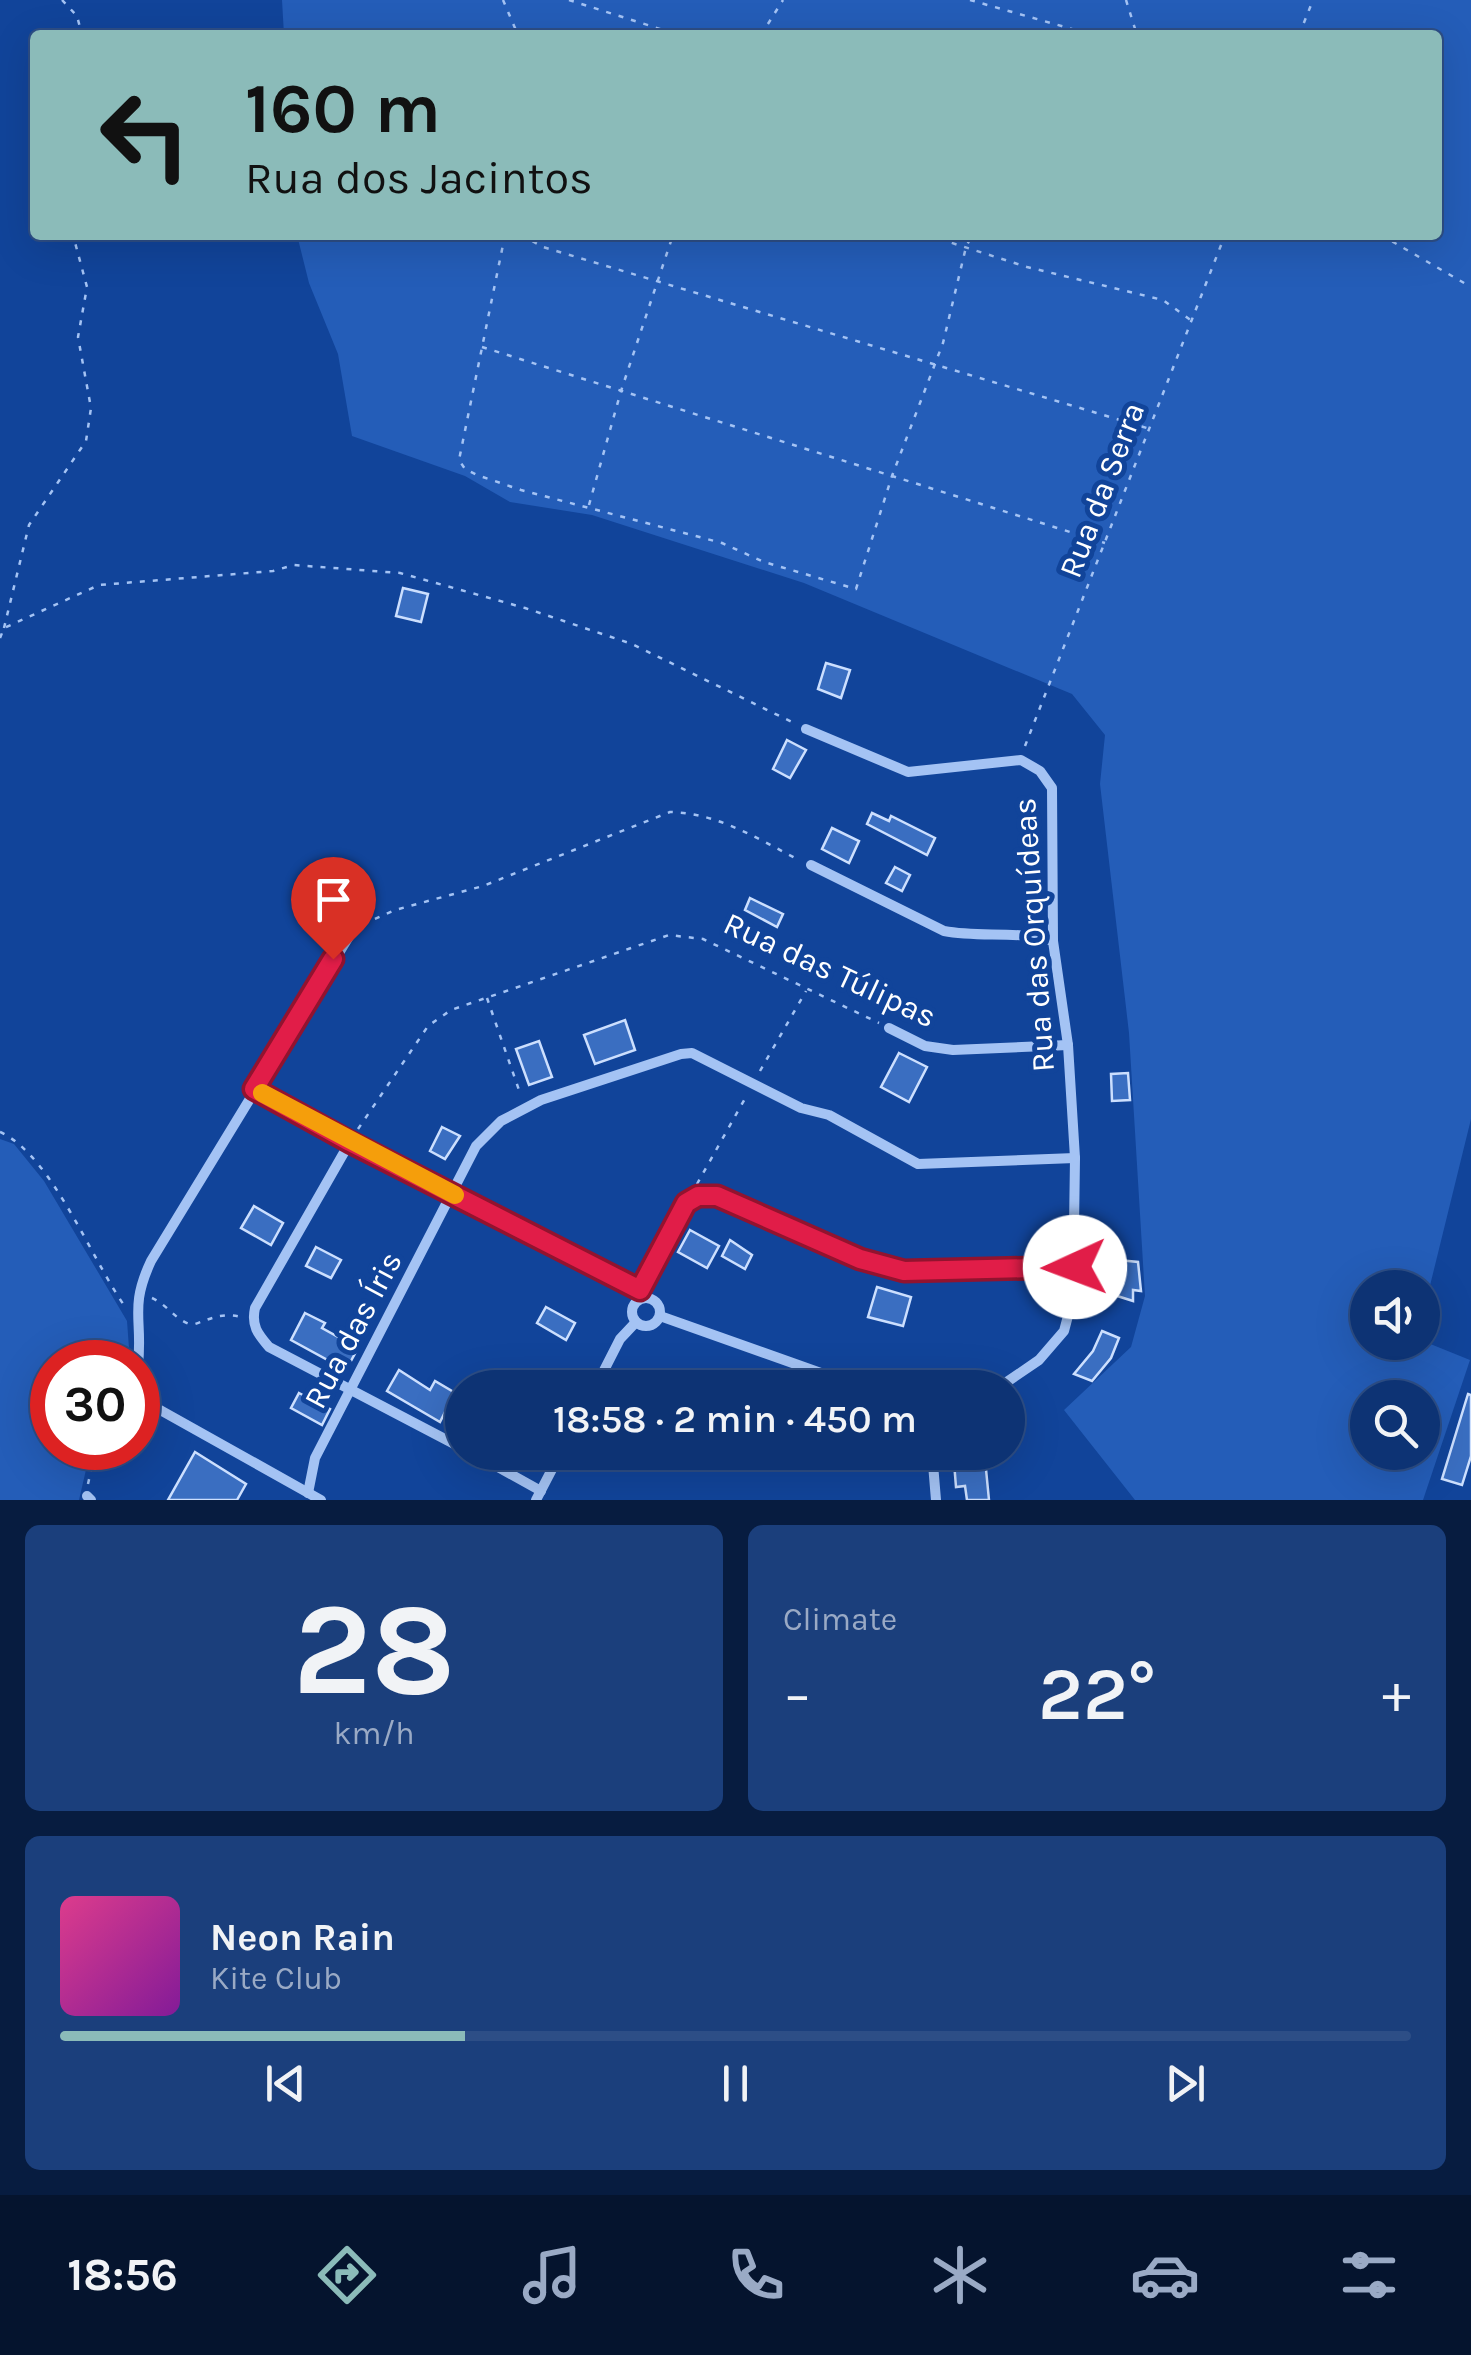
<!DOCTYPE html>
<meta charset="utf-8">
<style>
body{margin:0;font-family:Karla,sans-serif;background:#1b3f7c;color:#f1f3f6;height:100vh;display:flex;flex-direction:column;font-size:38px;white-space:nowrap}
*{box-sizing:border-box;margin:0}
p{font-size:32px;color:#9aaac5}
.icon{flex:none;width:55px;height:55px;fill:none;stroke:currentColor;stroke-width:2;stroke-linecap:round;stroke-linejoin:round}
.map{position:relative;height:1500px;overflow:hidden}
.sheet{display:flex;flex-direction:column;gap:25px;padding:25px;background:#071c40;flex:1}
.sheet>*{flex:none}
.guide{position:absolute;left:30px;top:30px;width:1412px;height:210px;border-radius:10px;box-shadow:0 10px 40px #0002,0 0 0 2px #2d4e86;background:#8bbbb9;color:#111;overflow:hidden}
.fabs{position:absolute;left:1350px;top:1270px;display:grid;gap:20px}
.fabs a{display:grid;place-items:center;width:90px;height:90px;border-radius:50%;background:#0d3374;box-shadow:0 10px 40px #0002,0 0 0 2px #2d4e86;font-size:50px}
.speed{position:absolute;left:30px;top:1340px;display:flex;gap:20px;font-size:50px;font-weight:700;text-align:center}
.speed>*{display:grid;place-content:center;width:130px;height:130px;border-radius:50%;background:#0d3374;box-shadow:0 10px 40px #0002,0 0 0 2px #2d4e86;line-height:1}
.speed .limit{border:15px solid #d22;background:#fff;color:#111}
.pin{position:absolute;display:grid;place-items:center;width:85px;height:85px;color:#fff;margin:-102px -42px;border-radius:50% 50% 50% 0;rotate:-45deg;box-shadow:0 0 10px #0007}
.pin .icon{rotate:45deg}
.me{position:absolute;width:110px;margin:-55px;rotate:268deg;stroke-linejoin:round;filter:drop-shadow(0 0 8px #0008)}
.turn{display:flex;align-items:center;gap:35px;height:210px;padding:0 50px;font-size:45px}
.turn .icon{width:130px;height:130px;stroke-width:2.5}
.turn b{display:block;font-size:70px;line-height:85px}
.big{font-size:75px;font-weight:600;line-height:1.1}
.sheet .tile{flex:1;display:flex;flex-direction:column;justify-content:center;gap:15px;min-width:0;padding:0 35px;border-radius:15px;background:#1b3f7c}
.sheet .dial{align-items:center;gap:0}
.dial b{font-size:130px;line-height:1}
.song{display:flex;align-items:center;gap:30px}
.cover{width:120px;height:120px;border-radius:15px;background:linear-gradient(135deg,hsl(330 70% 55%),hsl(290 70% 35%))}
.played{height:10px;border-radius:5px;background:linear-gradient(90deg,#8bbbb9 30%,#2d4e86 30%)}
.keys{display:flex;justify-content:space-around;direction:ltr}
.heat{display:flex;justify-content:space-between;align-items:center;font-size:55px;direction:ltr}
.sheet .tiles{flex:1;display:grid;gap:25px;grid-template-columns:1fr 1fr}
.tile:last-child{grid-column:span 2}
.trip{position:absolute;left:445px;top:1370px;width:580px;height:100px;border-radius:50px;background:#0d3374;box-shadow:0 10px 40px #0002,0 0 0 2px #2d4e86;font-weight:600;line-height:100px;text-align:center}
.tab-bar{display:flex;height:160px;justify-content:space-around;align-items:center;background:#05142e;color:#9aaac5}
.tab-bar .icon{width:70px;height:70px}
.tab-bar .current{color:#8bbbb9}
.tab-bar b{font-size:45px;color:#f1f3f6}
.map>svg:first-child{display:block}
.green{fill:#245db8;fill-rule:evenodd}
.building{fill:#3a6ec1;stroke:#ccdffe;stroke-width:2.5}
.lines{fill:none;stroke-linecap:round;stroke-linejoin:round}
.path{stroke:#a4c3f4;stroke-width:2.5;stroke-dasharray:5 8;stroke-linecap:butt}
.street{stroke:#a4c3f4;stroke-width:10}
.route-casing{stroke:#92132f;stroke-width:25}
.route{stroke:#e11d48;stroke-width:18}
.slow{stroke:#f59e0b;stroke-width:18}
.labels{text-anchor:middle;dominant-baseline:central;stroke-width:10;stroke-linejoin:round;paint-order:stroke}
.street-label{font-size:32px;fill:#fff;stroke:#11449a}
</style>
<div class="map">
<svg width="1471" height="1500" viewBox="0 0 1471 1500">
<rect width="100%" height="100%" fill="#11449a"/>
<g class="green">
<path d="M282,0H1471V1119L1423,1314L1422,1288H1368V1342L1423,1341L1470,1360L1423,1500H1135L1064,1410L1131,1347L1145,1296L1129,1033L1100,784L1105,735L1072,694L804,583L592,515L510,502L465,476L352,436L338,354L309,283L297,235H1438V35H284ZM1368,1398H1422V1452H1368Z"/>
<path d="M0,1139L14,1144L44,1181L127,1321L129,1348L122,1362H52V1448H91L79,1500H0Z"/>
</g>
<g class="building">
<path d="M403,588L428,594L421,622L396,616Z"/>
<path d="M826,663L850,670L841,698L818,689Z"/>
<path d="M787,740L806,750L790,778L773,769Z"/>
<path d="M872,813L889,821L891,816L935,838L927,855L867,824Z"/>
<path d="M832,828L859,841L849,863L822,849Z"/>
<path d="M895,867L910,875L902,891L886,883Z"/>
<path d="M750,898L783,914L777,927L745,910Z"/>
<path d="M625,1020L635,1050L595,1064L584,1035Z"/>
<path d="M539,1041L552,1077L529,1085L516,1049Z"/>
<path d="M899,1053L927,1067L909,1102L881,1087Z"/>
<path d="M1128,1073L1130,1100L1112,1101L1111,1074Z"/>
<path d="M442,1127L460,1136L445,1159L430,1151Z"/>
<path d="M254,1206L283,1223L271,1245L241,1228Z"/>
<path d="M690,1230L719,1246L707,1268L678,1252Z"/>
<path d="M730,1240L752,1255L745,1269L722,1256Z"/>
<path d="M316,1247L341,1260L331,1278L306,1266Z"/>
<path d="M1108,1259L1138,1262L1141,1291L1133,1290V1301L1111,1294L1112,1286L1104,1284Z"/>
<path d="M877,1287L911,1297L903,1326L868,1317Z"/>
<path d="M546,1307L575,1323L566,1340L537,1323Z"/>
<path d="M305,1313L325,1323L322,1328L358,1348L346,1370L291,1340Z"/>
<path d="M1102,1331L1119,1338L1111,1358L1092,1381L1074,1374L1093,1351Z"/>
<path d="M399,1370L430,1390L435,1381L462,1397V1419L446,1410L440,1422L387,1391Z"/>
<path d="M299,1393L330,1409L322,1425L291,1408Z"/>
<path d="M1468,1394L1471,1395V1456L1462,1485L1442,1479Z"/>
<path d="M195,1452L246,1484L237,1500H168Z"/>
<path d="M985,1459L989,1500H967L965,1486L956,1487L954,1462Z"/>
</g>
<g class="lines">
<g class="path">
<path d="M62,0L77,16L82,35"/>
<path d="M503,0L518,35"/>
<path d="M569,0L679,35"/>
<path d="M970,0L1093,35"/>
<path d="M1126,0L1137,35"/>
<path d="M761,35L783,0"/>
<path d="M1299,35L1313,0"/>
<path d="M505,235L459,460L465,469L477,475L521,490L722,543L764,562L856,589L892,476L943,343L966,247L972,235"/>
<path d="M521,235L543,247L1150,429"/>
<path d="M927,235L1027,267L1163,300L1192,321"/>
<path d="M1381,235L1471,287"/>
<path d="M482,347L1105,543"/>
<path d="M589,505L621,391L673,235"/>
<path d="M4,628L29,525L86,441L91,408L78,337L87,287L73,235"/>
<path d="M0,638L4,628L99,585L273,571L294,565L400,573L525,608L632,644L796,724"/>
<path d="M1025,746L1225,235"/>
<path d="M363,924L395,910L483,886L670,812C718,813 758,839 799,860"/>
<path d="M487,998L520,1093"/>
<path d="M760,1071L806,991"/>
<path d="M358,1129L428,1026L451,1010L669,935L703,939L879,1023"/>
<path d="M0,1132C52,1155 92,1261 126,1308"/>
<path d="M697,1184L747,1095"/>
<path d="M152,1298C169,1306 175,1320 192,1325C211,1319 221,1312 241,1317"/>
<path d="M88,1484L96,1448"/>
</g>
<g class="street">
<path d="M806,729L908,772L1021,760L1040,771L1052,788L1053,941L1068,1045L1075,1158L1073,1297L1064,1331L1039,1360L998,1388"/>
<path d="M811,865L944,931C981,938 1016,930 1053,941"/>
<path d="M889,1028L925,1046L953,1050L1068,1045"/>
<path d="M255,1089L350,1142L640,1290"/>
<path d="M350,1142L255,1308C251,1326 258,1334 269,1347L462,1448"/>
<path d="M645,1297L640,1290L686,1203C689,1201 697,1196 700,1196C730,1189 823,1244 855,1257C919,1283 1006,1269 1075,1267"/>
<circle cx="646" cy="1312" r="14"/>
<path d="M660,1316L863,1388"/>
<path d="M138,1365C143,1319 129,1308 151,1261L353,930"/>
<path d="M138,1388L153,1406L321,1500"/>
<path d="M595,1388L620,1339L636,1322"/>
<path d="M471,1452L541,1491"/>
<path d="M932,1452L936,1500"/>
<path d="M308,1493L315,1458L476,1146L501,1121L541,1100L681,1054L692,1053L801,1108L829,1115L918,1164L1075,1158"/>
<path d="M87,1496L91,1500"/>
<path d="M536,1500L561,1452"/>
</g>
</g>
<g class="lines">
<defs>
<path id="route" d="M333,959L254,1089L350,1142L640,1290L686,1203L698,1196H717L860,1259L904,1271L1075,1267"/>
</defs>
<use href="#route" class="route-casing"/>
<use href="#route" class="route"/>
<path class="slow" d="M262,1093L455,1195"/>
</g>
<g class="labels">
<g class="street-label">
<text transform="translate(1102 490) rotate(-69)">Rua da Serra</text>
<text transform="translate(1034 935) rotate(-94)">Rua das Orquídeas</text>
<text transform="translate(830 970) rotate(25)">Rua das Túlipas</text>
<text transform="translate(353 1330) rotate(-62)">Rua das Íris</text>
</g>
</g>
</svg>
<div class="fabs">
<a><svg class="icon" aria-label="sound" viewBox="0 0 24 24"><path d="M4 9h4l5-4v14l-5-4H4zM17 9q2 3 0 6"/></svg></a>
<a><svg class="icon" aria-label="search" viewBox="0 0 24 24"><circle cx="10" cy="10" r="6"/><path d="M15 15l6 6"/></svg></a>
</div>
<div class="speed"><div class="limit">30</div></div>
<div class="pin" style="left:333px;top:959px;background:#d93025"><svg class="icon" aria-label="arrive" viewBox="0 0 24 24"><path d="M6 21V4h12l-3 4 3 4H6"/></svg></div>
<svg class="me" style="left:1075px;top:1267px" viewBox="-20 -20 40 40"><circle r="19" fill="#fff"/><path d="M0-13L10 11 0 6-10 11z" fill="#e11d48"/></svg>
<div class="trip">18:58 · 2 min · 450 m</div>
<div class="guide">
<div class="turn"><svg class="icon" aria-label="left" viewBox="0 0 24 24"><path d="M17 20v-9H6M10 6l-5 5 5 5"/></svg><div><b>160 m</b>Rua dos Jacintos</div></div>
</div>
</div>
<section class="sheet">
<div class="tiles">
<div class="tile dial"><b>28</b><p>km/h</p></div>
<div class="tile"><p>Climate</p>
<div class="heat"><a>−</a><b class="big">22°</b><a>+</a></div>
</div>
<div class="tile">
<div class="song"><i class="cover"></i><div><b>Neon Rain</b><p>Kite Club</p></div></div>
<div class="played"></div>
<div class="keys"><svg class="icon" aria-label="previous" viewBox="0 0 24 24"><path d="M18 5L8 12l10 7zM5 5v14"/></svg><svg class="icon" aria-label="pause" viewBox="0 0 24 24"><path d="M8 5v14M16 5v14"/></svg><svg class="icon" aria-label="next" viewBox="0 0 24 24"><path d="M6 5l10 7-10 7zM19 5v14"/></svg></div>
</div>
</div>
</section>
<nav class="tab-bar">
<b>18:56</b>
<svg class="icon current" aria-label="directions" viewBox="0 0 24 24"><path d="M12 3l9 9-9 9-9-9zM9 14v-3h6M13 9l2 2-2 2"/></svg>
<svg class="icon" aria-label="music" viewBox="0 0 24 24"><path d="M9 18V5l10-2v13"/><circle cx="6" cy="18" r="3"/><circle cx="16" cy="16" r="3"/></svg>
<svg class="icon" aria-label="phone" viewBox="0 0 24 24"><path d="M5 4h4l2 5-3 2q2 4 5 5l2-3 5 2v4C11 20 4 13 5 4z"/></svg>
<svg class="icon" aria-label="climate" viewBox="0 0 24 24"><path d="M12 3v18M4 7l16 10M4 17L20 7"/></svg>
<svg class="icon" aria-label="car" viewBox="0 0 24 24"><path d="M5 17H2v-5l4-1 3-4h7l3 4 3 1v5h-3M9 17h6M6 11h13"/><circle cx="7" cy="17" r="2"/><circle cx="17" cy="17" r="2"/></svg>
<svg class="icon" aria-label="filters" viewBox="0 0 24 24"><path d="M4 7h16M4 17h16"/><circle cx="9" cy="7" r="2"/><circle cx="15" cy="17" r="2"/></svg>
</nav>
